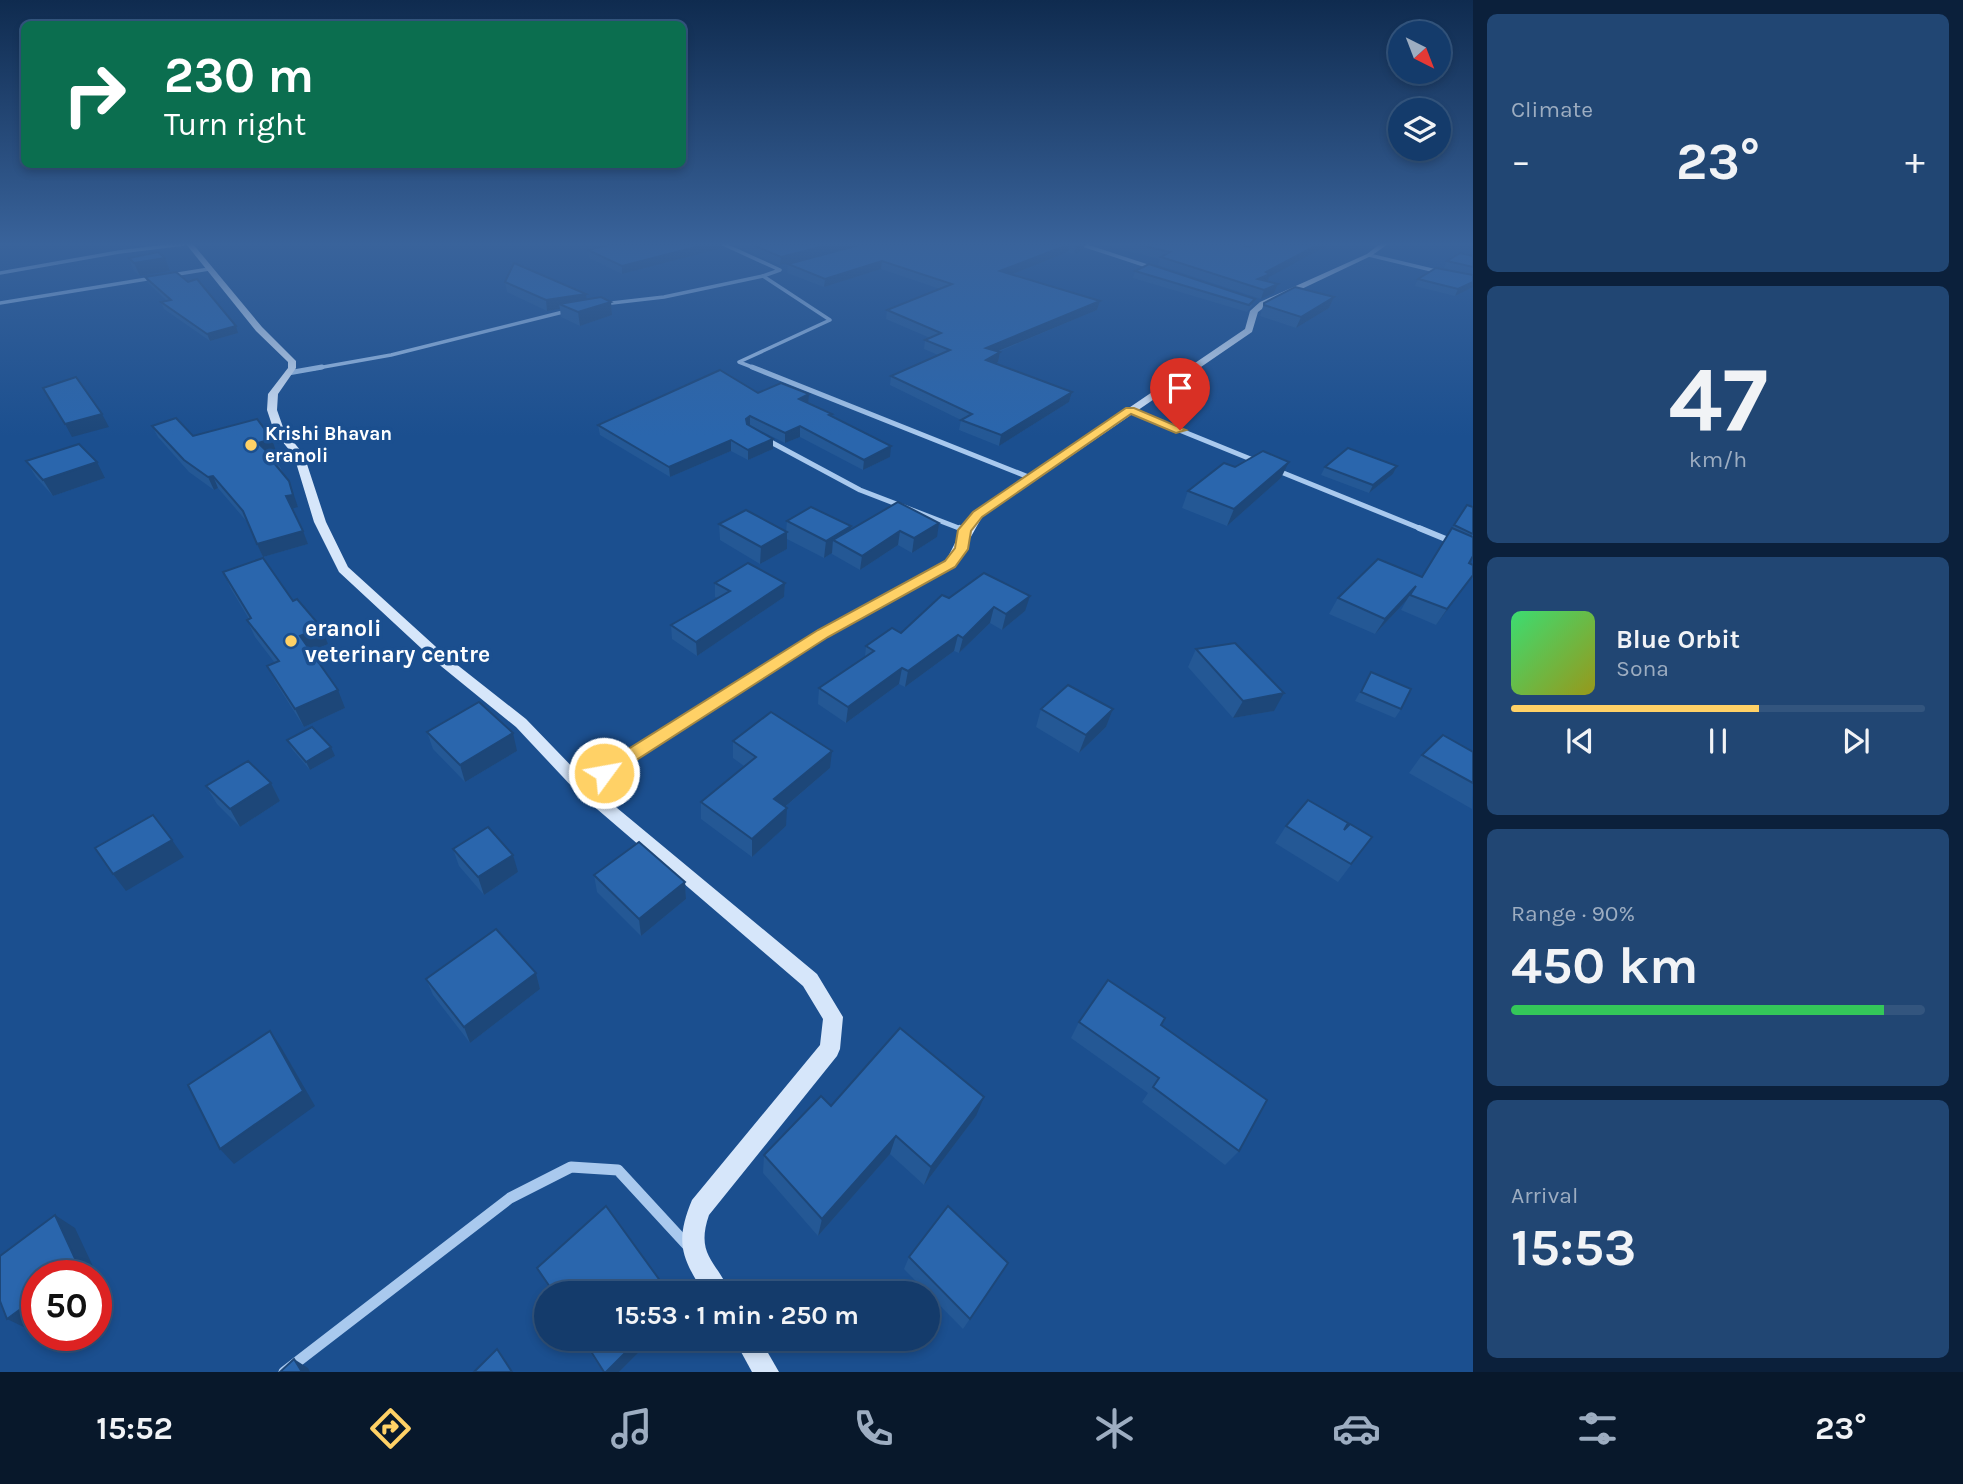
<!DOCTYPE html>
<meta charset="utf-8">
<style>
body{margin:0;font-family:Karla,sans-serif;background:#214673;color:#f1f3f6;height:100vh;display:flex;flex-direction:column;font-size:26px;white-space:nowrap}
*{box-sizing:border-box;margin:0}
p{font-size:23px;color:#9dadc1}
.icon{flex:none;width:38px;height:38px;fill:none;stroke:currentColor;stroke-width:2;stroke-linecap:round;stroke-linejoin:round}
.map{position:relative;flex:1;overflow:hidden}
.panel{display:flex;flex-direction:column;gap:14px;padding:14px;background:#0b203b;width:490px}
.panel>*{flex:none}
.hud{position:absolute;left:21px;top:21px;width:665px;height:147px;border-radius:10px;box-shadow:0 4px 10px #0003,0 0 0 2px #33557e;background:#0b6e4f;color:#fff;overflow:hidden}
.needle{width:46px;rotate:138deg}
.tools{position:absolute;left:1388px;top:21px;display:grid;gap:14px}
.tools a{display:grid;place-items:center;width:63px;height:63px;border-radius:50%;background:#143b6b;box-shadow:0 4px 10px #0003,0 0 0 2px #33557e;font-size:35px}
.speed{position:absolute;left:21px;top:1260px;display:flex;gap:14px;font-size:35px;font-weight:700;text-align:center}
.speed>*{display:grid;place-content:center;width:91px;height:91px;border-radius:50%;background:#143b6b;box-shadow:0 4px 10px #0003,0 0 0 2px #33557e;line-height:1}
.speed .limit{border:10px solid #d22;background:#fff;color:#111}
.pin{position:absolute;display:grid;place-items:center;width:60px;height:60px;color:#fff;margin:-72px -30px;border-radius:50% 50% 50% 0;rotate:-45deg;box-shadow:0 0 7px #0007}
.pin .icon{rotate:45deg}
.me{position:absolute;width:77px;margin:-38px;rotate:58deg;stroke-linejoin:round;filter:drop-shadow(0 0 5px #0008)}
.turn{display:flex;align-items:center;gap:24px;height:147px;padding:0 28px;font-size:32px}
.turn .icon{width:91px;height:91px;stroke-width:2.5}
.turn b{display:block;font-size:49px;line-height:60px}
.big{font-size:52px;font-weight:700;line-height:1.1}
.panel .card{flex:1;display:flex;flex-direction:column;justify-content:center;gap:10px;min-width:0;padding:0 24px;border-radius:10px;background:#214673}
.panel .dial{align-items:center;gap:0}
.dial b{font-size:91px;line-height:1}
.song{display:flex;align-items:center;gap:21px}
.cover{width:84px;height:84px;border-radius:10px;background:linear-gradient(135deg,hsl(140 70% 55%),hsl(60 70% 35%))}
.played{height:7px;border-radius:4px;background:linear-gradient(90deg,#ffd166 60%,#33557e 60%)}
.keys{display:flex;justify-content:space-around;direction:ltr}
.heat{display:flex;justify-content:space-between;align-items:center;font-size:38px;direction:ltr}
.charge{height:10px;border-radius:5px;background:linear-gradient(90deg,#34c759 90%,#33557e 0)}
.trip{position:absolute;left:534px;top:1281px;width:406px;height:70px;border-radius:35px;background:#143b6b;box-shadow:0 4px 10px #0003,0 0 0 2px #33557e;font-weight:700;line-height:70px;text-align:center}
.dock{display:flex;height:112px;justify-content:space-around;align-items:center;background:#08182b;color:#9dadc1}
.dock .icon{width:49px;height:49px}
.dock .on{color:#ffd166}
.dock b{font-size:32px;color:#f1f3f6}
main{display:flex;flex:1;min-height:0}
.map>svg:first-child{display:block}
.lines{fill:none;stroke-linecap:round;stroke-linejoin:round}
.minor-far3{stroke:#a9c9ee;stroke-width:3.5}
.minor-far2{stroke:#a9c9ee;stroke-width:5}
.minor-far1{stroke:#a9c9ee;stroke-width:6}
.minor{stroke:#a9c9ee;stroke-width:11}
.secondary{fill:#d6e6fa;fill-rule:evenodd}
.wall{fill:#245895}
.shaded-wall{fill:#1d4779}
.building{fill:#2a66ad;stroke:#1d4779;stroke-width:2}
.route{fill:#ffd166;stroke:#a68842;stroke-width:2}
.poi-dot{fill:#ffd166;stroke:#1b4f8f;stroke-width:2.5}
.labels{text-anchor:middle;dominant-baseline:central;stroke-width:7;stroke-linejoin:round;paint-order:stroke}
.far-poi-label{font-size:19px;font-weight:bold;fill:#fff;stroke:#1b4f8f;text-anchor:start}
.poi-label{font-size:23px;font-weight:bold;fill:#fff;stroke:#1b4f8f;text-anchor:start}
</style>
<main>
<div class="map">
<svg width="1473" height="1372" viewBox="0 0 1473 1372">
<rect width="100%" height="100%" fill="#1b4f8f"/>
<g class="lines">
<g class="minor-far3">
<path d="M723,244L780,270L763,276L830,320L739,362L757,369"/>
<path d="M1080,244L1153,268"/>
<path d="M1369,255L1440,272"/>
<path d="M0,273L119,252L184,244"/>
<path d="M172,275L209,269"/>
<path d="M0,303L153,278"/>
<path d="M603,304L664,297L763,276"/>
<path d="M312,369L391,355L567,311"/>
</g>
<g class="minor-far2">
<path d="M752,367L1031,478"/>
<path d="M288,373L322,367"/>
<path d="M1130,410L1258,462"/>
<path d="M767,440L860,490L964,530"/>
<path d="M1276,470L1424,530"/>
</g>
<g class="minor-far1">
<path d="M960,528L964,530"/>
<path d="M1419,528L1453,542"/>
</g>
<path class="minor" d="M284,1372L510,1198L571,1167L618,1170L688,1246"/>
<g class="secondary">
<path d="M186,244H193L262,327L296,361V368L278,394L277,410L284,430L304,455L326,522L348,567L446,656L526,719L583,778L818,630L946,561L963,527L974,513L1245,329L1250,311L1260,302L1367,254L1380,244H1388L1371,256L1266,306L1258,312L1252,332L982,517L954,567L828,636L593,788L817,974L843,1017L840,1049L837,1056L709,1215C695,1256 717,1260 730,1293H704C681,1257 675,1241 692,1200L820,1045L823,1019L803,986L576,791L516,727L436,662L339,572L314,522L294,456L274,431L267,410L268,394L288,368V362L256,331Z"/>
<path d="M734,1339H760L779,1372H752Z"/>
</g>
</g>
<g class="wall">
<path d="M732,244H863L780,265Z"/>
<path d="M864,244H1085L1083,250L1074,254L1068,252L1011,275L1100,301L1097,310L998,352H1000L998,362L995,363L1072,392L1069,402L999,446L959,430L961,420L890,385L891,376L938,355L924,349L925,340L930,338L886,319L887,310L940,289L881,269L824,287L787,273L788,264Z"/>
<path d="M1099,244H1239L1269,277L1267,281L1278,284L1274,293L1261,299L1158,265L1160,259Z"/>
<path d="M722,248L622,274L589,258L588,250Z"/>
<path d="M1473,256V275L1444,268L1447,261Z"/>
<path d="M129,258L170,271L140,276L134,271Z"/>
<path d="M1135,271L1253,305L1247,312L1133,278Z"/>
<path d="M1473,275V287L1455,296L1415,286L1418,279Z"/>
<path d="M145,277L188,282L238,333L210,341L164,309L161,302L167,301L148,283Z"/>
<path d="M505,282L586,300L611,302L612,315L580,326L561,317L560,309L547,311L507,292Z"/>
<path d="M1334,297L1329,308L1296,328L1260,316L1264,303Z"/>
<path d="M758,393L808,403L832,417L890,457L863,470L800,437L785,443L751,426L773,439V449L748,460L731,451L670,477L600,435L598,425Z"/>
<path d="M152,426L193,436L272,439L276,451L268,453L278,462L298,507L292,508L308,544L263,557L248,523L218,488L214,490L189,472L158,437Z"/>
<path d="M26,461L105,478L53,496L36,477Z"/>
<path d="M1397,466L1393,474L1369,493L1321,475L1325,467Z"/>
<path d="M1235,467L1281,478L1227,526L1182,508L1188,491Z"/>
<path d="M898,502L937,537L912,553L898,545L860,570L832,554V553L824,558L787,539V549L760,564L720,540L719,524L786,532L787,521L850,530Z"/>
<path d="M1467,505L1473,507V556L1469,563L1468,582L1436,625L1401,610L1406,601L1375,634L1329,614L1338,598L1422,577Z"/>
<path d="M223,572L293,601L328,644L311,652L345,708L304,727L276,683L267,666L275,663L255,637L247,620L249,619L231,589Z"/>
<path d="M715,583H785L784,597L697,656L672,639L671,625L718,598L715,597Z"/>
<path d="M949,598L1025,611L1002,630L990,623L959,653L954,651L905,687L899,684L846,723L818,704L819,688L865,657L866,646L901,633Z"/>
<path d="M1196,649L1274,711L1233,718L1188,667Z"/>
<path d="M1371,672L1401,709L1395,718L1355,701Z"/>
<path d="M1041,709H1113L1106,727L1079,753L1036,727Z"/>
<path d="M427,732L517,751L465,782L433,749Z"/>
<path d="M287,740L335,756L310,770L292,749Z"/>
<path d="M733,741L830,768L785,807L786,826L752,857L701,819V802L744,766L733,758Z"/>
<path d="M1473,752L1472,809L1409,773L1422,755Z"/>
<path d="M271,783L280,801L240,827L217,804L206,786Z"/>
<path d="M1286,826L1344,830L1372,837L1338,882L1275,843Z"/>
<path d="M453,849L518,872L484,895L459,866Z"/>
<path d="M594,875L685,882L686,899L641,936L597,892Z"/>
<path d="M536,973L540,989L470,1043L433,995L426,979Z"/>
<path d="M1079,1022L1161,1025L1239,1151L1225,1165L1142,1102L1148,1093L1071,1038Z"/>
<path d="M831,1106L976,1116L924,1185L890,1154L818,1236L763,1173L764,1155Z"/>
<path d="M909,1257L1008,1263L963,1329L904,1269Z"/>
<path d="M537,1268L669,1293H552Z"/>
<path d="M581,1339H652L619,1372H603Z"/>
</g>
<g class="shaded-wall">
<path d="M707,244H722V248L622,274V266Z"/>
<path d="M832,244H863L780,265L781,257Z"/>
<path d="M1070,244L1068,252L998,280L1000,271Z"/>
<path d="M1079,244H1085L1083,250L1074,254L1076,246Z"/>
<path d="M1319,244H1330L1269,277L1267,282L1258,279L1266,272Z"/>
<path d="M165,258L170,271L140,276L134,263Z"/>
<path d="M882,261L881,269L824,287L825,279Z"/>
<path d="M1473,282V287L1455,296L1458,289Z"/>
<path d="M1278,284L1274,293L1261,299L1264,290Z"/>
<path d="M586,294L587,304H559L560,309L547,311L546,300Z"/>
<path d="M1334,297L1329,308L1296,328L1301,317Z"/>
<path d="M1100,301L1097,310L984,357L986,348Z"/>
<path d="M611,302L612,315L580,326L578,312Z"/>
<path d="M236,326L238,333L210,341L207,334Z"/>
<path d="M1000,352L998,362L984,370L986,360Z"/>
<path d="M1072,392L1069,402L999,446L1001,435Z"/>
<path d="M809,394L808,404L799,399Z"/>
<path d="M102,414L109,427L72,437L65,424Z"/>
<path d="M750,416V426L746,429V419Z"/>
<path d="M800,426V437L785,443V433Z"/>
<path d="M272,439L276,451L263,454L258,443Z"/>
<path d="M773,439V449L748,460V450Z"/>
<path d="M731,440V451L670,477L669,467Z"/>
<path d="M891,446L890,457L863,470L864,460Z"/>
<path d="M97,462L105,478L53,496L43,480Z"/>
<path d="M1289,462L1281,478L1227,526L1234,509Z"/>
<path d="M1397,466L1393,474L1369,493L1373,485Z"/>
<path d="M213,476L218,488L214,490L208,477Z"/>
<path d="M289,481L298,507L291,509L286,496Z"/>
<path d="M939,523L937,537L912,553L914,538Z"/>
<path d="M851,526L849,542L833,540L832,553L824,558L826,541Z"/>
<path d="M303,531L308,544L263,557L257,544Z"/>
<path d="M900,531L898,545L860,570L862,556Z"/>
<path d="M787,532V549L760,564L761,547Z"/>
<path d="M1473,575L1436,625L1447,609Z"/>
<path d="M785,583L784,597L697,656L696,642Z"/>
<path d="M1416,586L1406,601L1375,634L1385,619Z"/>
<path d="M1030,596L1025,611L1002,630L1006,614Z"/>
<path d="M994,607L990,623L959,653L963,638Z"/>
<path d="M321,627L328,644L307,653L300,636Z"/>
<path d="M958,635L954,651L905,687L908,671Z"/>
<path d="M902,668L899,684L846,723L848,707Z"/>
<path d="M338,690L345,708L304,727L295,709Z"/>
<path d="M1284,693L1274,711L1233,718L1243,701Z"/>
<path d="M1113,709L1106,727L1079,753L1086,735Z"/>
<path d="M513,733L517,751L465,782L460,765Z"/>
<path d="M331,747L335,756L310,770L306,762Z"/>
<path d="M832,751L830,768L773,817L774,799Z"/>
<path d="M271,783L280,801L240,827L230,809Z"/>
<path d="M787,808L786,826L752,857V839Z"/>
<path d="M172,840L184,857L126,891L113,874Z"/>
<path d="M513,855L518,872L484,895L478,877Z"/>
<path d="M685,882L686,899L641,936L639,919Z"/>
<path d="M536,973L540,989L470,1043L464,1027Z"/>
<path d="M270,1031L281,1047L315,1106L234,1164L220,1149Z"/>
<path d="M984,1097L976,1116L924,1185L931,1167Z"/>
<path d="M896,1136L890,1154L818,1236L822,1219Z"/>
<path d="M55,1215L75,1228L98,1277L96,1278V1276H64Z"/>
<path d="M37,1297V1324L30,1330L7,1319Z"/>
<path d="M639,1339H652L619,1372H606Z"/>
<path d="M294,1359L308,1368L310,1372H302Z"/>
</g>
<g class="building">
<path d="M612,244H707L622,266L588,250Z"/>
<path d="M751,244H832L781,257Z"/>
<path d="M863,244H1070L1000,271L1100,301L986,348L1000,352L986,360L1072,392L1001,435L961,420L972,414L891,376L950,350L925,340L941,333L887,310L952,284L882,261L825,279L788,264Z"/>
<path d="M1135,244H1239L1249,247L1255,244H1319L1266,272L1270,274L1258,279L1278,284L1264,290L1161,257L1170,252Z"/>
<path d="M158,252L165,258L134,263L129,258Z"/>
<path d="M1460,253L1473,256V267L1447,261Z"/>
<path d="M514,263L586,294L546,300L505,282Z"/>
<path d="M1149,264L1255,299L1249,305L1135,271Z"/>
<path d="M1436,268L1473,275V282L1458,289L1418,279Z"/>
<path d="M176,272L188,282L197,279L236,326L207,334L161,302L171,300L145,277Z"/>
<path d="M1295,287L1334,297L1301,317L1264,305V303Z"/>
<path d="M601,297L611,302L578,312L559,304Z"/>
<path d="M720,370L758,393L781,383L809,394L799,399L832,414L829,415L891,446L864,460L800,426L785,433L750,416L746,419L747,424L773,439L748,450L731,440L669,467L598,425Z"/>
<path d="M76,377L102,414L65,424L43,388Z"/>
<path d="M176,418L193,436L257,419L272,439L258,443L278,462L274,463L289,481L293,495L286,496L303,531L257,544L243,511L213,476L208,477L184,460L152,426Z"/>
<path d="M79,444L97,462L43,480L26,461Z"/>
<path d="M1348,448L1397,466L1373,485L1325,467Z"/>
<path d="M1263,451L1289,462L1234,509L1188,491L1224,463L1235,467Z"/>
<path d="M898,502L939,523L914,538L900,531L862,556L833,540Z"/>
<path d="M1467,505L1473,507V534L1454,525Z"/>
<path d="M811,507L851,526L826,541L787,521Z"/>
<path d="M746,510L787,532L761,547L719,524Z"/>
<path d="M1452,528L1473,537V556L1469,563L1473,565V575L1447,609L1410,595L1416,586L1385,619L1338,598L1378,559L1422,577Z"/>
<path d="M263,558L293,601L297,599L321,627L300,636L338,690L295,709L267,666L279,661L247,620L251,618L223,572Z"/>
<path d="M748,563L785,583L696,642L671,625L730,591L715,583Z"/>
<path d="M984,573L1030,596L1006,614L994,607L963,638L958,635L908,671L902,668L848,707L819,688L874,651L866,646L892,628L901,633L942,595L949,598Z"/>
<path d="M1235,643L1284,693L1243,701L1196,649Z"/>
<path d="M1371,672L1411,689L1401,709L1361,692Z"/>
<path d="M1068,685L1113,709L1086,735L1041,709Z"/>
<path d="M479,702L513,733L460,765L427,732Z"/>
<path d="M771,712L832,751L774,799L787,808L752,839L701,802L756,757L733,741Z"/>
<path d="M312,727L331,747L306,762L287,740Z"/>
<path d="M1443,735L1473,752V783L1422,755Z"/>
<path d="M248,761L271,783L230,809L206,786Z"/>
<path d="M1308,800L1348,823L1344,830L1350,824L1372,837L1351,864L1286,826Z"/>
<path d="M153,815L172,840L113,874L95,848Z"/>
<path d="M488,827L513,855L478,877L453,849Z"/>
<path d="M639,842L685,882L639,919L594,875Z"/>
<path d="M496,929L536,973L464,1027L426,979Z"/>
<path d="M1108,980L1165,1018L1161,1025L1267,1100L1239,1151L1153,1087L1159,1078L1079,1022Z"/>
<path d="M900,1028L984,1097L931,1167L896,1136L822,1219L764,1155L821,1096L831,1106Z"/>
<path d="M270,1031L303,1091L220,1149L188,1085Z"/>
<path d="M606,1206L669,1293H554L537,1268Z"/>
<path d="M948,1206L1008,1263L970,1319L909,1257Z"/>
<path d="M55,1215L78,1265L64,1276H37V1297L7,1319L0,1301V1256Z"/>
<path d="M583,1339H639L606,1372H604Z"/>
<path d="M497,1349L512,1372H474Z"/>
<path d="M294,1359L302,1372H280Z"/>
</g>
<linearGradient id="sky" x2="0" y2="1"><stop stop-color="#0f2b4f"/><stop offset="0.56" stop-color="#39639b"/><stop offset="1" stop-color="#39639b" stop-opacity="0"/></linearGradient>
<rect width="1473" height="436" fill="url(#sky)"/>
<path class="route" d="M1126,408H1134L1186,430L1176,433L1131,414L982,517L971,531L968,549L955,567L828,637L610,777H598L595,773L598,768L818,630L945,561L955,548L958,530L973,512Z"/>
<g class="poi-dot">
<circle cx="251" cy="445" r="7"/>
<circle cx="291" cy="641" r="7"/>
</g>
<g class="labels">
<g class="far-poi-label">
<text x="265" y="434">Krishi Bhavan<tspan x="265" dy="22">eranoli</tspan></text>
</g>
<g class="poi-label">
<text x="305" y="628">eranoli<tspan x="305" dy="26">veterinary centre</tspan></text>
</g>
</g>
</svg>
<div class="tools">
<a><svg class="needle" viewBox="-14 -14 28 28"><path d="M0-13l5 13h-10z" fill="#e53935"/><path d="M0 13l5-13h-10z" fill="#9dadc1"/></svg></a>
<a><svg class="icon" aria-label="layers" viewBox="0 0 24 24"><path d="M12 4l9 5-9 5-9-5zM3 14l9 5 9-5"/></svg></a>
</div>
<div class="speed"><div class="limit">50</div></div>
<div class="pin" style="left:1180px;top:430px;background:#d93025"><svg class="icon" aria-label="arrive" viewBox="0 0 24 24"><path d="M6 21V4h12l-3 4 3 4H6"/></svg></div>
<svg class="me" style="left:604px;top:773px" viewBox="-20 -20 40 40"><circle r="17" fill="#ffd166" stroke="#fff" stroke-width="3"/><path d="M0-11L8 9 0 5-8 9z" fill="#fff"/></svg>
<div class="trip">15:53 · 1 min · 250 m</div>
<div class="hud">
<div class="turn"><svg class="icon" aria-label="right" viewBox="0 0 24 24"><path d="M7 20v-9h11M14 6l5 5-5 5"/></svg><div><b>230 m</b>Turn right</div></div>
</div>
</div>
<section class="panel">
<div class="card"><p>Climate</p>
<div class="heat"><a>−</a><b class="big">23°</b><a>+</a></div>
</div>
<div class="card dial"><b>47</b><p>km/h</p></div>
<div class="card">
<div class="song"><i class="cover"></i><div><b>Blue Orbit</b><p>Sona</p></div></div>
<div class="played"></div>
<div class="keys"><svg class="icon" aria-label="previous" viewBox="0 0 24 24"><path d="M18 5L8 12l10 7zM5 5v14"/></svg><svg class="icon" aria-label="pause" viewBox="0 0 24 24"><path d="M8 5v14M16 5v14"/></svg><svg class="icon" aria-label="next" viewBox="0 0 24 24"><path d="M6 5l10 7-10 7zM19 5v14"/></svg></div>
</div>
<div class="card"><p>Range · 90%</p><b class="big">450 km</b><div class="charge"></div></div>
<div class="card"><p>Arrival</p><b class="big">15:53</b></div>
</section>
</main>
<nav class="dock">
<b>15:52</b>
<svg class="icon on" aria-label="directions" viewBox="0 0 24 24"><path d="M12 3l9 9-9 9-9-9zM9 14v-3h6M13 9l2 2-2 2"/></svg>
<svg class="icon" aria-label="music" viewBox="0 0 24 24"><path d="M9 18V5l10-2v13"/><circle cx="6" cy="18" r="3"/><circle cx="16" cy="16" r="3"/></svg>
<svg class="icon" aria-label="phone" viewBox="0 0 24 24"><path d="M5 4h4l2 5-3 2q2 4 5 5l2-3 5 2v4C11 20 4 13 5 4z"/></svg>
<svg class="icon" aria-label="climate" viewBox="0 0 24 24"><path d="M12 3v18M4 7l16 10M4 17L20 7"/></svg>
<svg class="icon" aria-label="car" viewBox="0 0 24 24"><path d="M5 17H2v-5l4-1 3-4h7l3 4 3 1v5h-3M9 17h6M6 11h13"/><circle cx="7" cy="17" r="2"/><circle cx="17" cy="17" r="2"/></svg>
<svg class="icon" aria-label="filters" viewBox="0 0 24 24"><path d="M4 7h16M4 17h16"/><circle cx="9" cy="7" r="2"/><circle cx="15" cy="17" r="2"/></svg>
<b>23°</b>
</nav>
